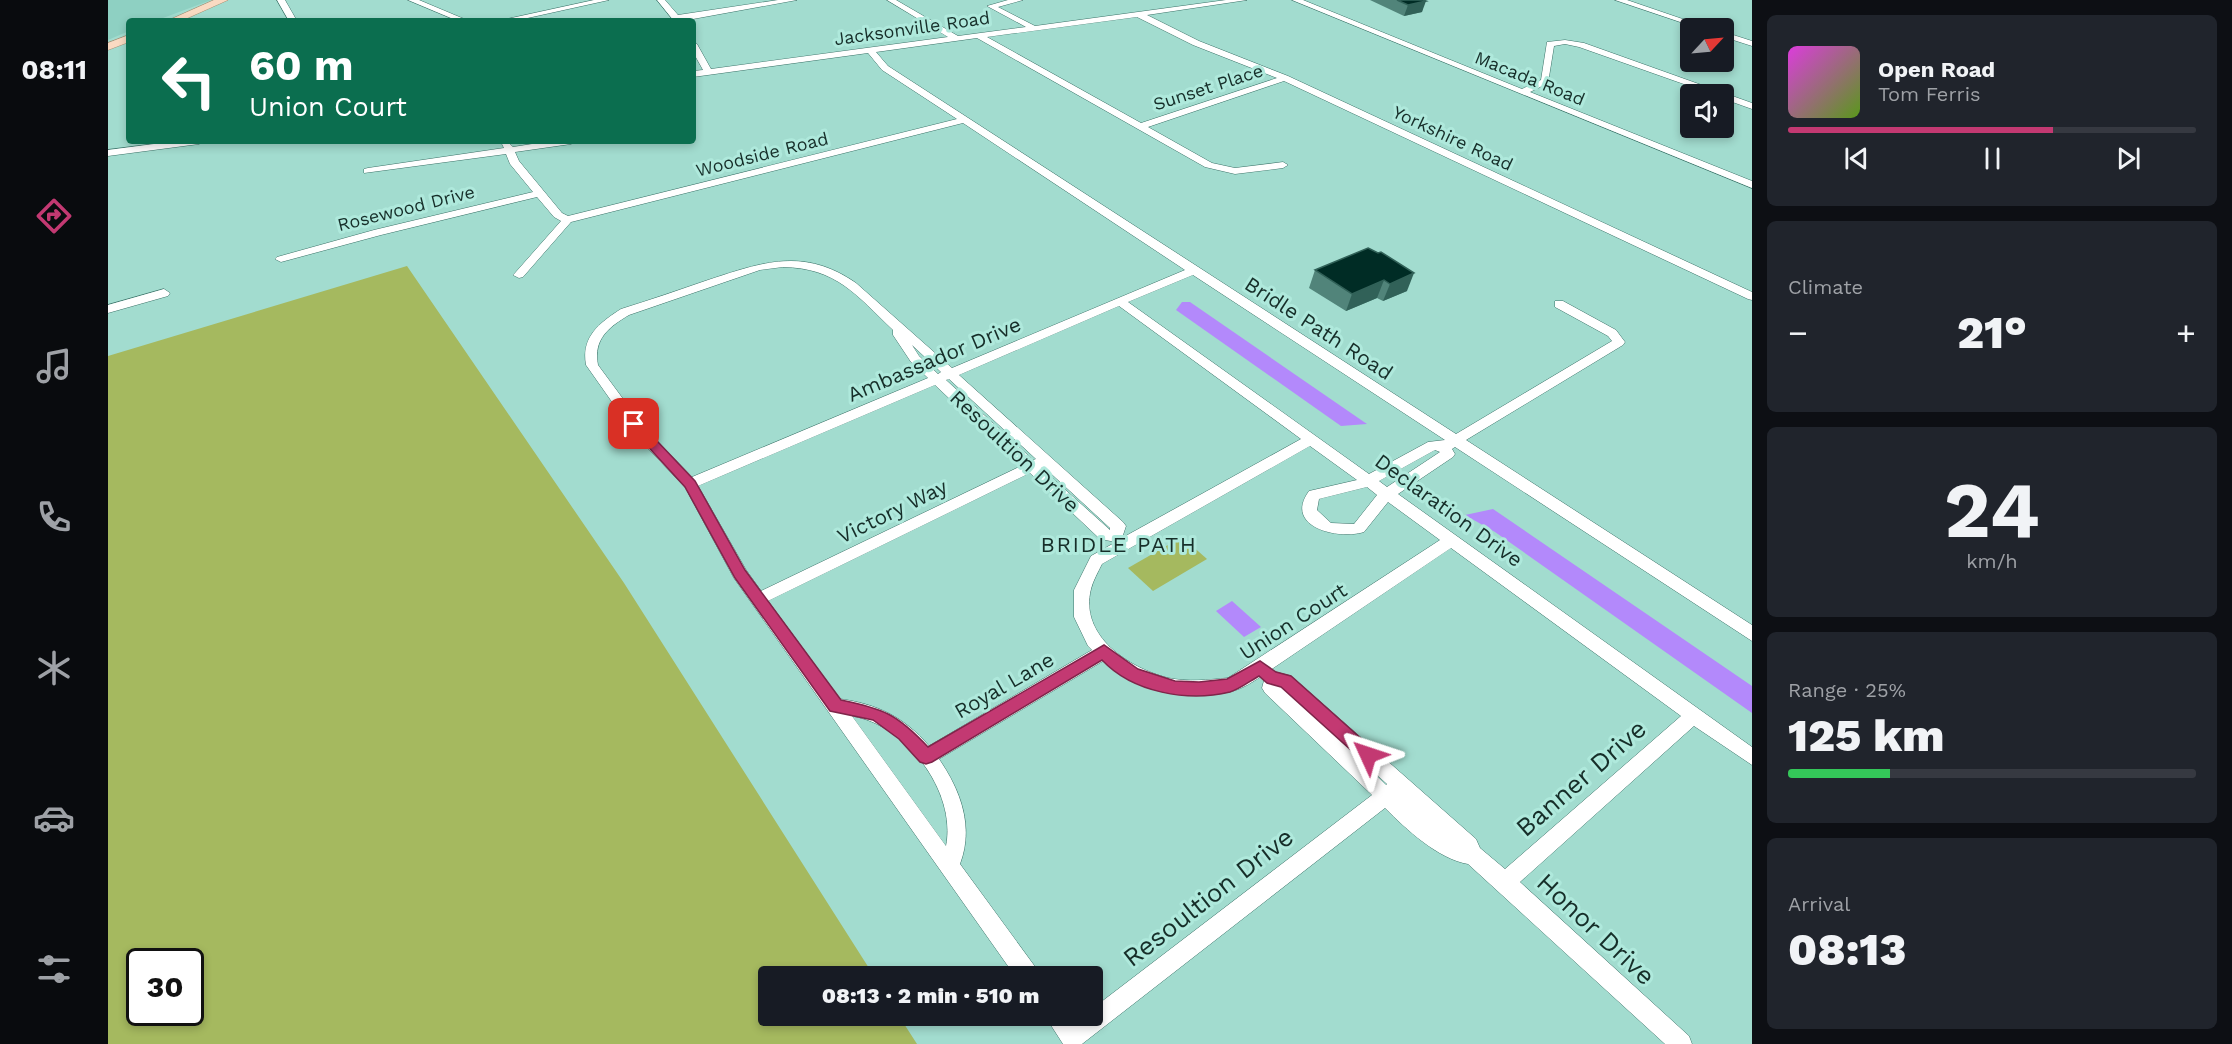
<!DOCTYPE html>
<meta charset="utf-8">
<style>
body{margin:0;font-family:"Work Sans",sans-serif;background:#20242c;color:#f1f3f6;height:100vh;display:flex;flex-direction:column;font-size:22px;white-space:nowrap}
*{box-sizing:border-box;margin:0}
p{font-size:20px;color:#9ea1a6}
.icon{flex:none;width:33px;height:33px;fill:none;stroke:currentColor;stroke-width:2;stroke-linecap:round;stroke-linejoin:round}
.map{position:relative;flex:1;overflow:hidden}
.details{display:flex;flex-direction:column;gap:15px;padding:15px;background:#0d0f14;width:480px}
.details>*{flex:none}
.top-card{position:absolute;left:18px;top:18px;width:570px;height:126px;border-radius:6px;box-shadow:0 3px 9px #0003;background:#0b6e4f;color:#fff;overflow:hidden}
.needle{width:39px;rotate:64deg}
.tools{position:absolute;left:1572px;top:18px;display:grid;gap:12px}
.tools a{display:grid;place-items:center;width:54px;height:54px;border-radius:6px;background:#171b24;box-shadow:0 3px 9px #0003;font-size:30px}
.speed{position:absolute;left:18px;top:948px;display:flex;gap:12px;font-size:30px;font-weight:700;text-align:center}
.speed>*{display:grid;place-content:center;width:78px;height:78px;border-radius:50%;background:#171b24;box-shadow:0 3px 9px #0003;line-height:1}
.speed .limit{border:3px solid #111;border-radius:9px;background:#fff;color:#111}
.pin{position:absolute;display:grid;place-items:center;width:51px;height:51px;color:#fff;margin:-26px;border-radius:12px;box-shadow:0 3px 9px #0006}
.me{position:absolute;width:66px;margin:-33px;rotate:312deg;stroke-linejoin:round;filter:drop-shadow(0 0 4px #0008)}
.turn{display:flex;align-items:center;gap:21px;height:126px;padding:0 24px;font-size:27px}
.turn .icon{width:78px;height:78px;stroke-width:2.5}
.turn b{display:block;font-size:42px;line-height:51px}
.big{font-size:45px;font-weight:800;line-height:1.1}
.details .widget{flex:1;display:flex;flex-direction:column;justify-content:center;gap:9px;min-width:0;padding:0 21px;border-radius:9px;background:#20242c}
.details .dial{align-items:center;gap:0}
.dial b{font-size:78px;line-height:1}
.song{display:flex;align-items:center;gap:18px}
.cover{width:72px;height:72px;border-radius:9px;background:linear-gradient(135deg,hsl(300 70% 55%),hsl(90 70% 35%))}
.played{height:6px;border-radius:3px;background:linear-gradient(90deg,#c33972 65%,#363941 65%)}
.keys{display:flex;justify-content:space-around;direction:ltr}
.heat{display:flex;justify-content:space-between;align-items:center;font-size:33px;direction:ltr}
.charge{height:9px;border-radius:4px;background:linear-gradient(90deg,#34c759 25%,#363941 0)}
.trip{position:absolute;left:650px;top:966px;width:345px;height:60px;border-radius:6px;background:#171b24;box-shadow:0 3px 9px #0003;font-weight:800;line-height:60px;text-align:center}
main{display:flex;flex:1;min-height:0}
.tab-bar{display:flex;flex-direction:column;width:108px;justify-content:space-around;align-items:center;background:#090b0e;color:#9ea1a6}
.tab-bar .icon{width:42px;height:42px}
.tab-bar .active{color:#c33972}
.tab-bar b{font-size:27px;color:#f1f3f6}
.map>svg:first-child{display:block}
.built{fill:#8ed0c2}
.green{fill:#a5b95f;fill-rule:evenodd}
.water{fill:#b389fb}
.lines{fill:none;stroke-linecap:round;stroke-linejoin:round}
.minor-casing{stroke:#3b7268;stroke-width:1}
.major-casing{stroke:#a88e72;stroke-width:1}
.minor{fill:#fff;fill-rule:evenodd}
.major{fill:#fadac2;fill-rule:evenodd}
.wall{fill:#51847a}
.shaded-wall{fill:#316158}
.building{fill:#002c25;stroke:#316158;stroke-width:1.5}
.route{fill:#c33972;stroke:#7f254a;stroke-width:1.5}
.labels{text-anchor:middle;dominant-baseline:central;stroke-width:6;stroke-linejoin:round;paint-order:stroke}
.far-street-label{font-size:18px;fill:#162e29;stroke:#afe9dc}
.street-label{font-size:21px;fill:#162e29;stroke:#afe9dc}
.neighbourhood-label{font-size:22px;letter-spacing:1.5px;fill:#162e29;stroke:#afe9dc}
.near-street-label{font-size:26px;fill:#162e29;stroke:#afe9dc}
</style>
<main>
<nav class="tab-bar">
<b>08:11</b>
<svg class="icon active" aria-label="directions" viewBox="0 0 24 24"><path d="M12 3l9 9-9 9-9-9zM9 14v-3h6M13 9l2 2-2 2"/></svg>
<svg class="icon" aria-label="music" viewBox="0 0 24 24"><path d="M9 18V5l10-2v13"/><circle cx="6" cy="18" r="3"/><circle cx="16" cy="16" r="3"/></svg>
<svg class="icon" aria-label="phone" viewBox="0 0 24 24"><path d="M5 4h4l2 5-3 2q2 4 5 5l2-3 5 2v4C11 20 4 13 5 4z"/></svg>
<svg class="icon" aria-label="climate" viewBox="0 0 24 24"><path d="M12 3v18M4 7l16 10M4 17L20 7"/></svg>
<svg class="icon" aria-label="car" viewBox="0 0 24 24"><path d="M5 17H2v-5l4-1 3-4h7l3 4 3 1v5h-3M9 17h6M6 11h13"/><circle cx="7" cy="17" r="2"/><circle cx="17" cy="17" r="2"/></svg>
<svg class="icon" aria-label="filters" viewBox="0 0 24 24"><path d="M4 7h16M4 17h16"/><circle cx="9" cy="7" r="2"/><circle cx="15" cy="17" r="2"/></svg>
</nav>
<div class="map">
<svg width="1644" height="1044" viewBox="0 0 1644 1044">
<rect width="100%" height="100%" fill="#a2dccf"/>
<path class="built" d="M0,0H103L47,21H21V31L0,40Z"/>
<g class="green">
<path d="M299,266L516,583L766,976H660V1016H791L809,1044H0V356ZM32,962H82V1012H32Z"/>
<path d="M1074,537L1099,559L1045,591L1020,568Z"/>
</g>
<g class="water">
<path d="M1074,302H1082L1259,424L1233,426L1068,310Z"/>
<path d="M1385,509L1644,686V713L1387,532L1357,515Z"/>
<path d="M1124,601L1153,627L1136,637L1108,611Z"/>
</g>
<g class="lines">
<defs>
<g id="minor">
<path d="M169,0H177L189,21H181Z"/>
<path d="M300,0H311L361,21H350Z"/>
<path d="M486,0H501L406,21H390Z"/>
<path d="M549,0H557L570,15L670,0H689L574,21H566Z"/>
<path d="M779,0H788L850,36L918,27L879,6L900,0H915L890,7L927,26L1118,0H1139L1039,15L1091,41L1180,76L1644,292V300L1640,299L1176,81L1040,127L1104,163L1127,168L1175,162L1180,165L1175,168L1127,174L1097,167L869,38L768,52L780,66L1348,434L1504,341L1500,336L1447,307V301H1455L1508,330L1517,342L1515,345L1358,440L1644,625V641L1347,447L1344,449L1347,454L1345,457L1290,494L1644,747V765L1586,726L1412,882L1581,1036L1584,1044H1557L1360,864C1330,859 1298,829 1277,808L974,1044H955L937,1016H961L966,1022L975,1016H984V1009L1264,795L1157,693L1154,688L1158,673C1146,681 1135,689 1121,692C1081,701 1025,691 995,661L831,759C853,791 866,827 852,864L928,968L931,976H907L626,578L577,487L528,436L478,365C473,337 491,323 513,309C542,300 571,290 600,280C655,262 696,247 748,283L844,368L1077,270L855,123L463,222L415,277L411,278L405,275L407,273L453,221L446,217L429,197L273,235L173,262L167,259L169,257L266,230L425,192L402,164L398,154L256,173V169L260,168L396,148L394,144L399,141L405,147L443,141H468L463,144L407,152L411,161L454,213L460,216L849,119L774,70L760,53L585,77V71L595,70L585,52V42L589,44L603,69L840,37ZM1029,17L1085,45L1169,78L1033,123L879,37ZM675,267C729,268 748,295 785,330V335L803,362L820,378L584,477L538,430L490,365C485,339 501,327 521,315L652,270ZM1085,275L1337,440L1320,442L1261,474L1020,302ZM1011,306L1193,439L1014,538L1018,526L1015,522L851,375ZM804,345L833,372L830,374L811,356ZM841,379L928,459L925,460L838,380ZM827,385L913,466L653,591L638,570L590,486ZM1202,446L1249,480L1201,491C1175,527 1230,540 1256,532L1280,502L1332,540L1120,678C1100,680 1080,682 1060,678C1021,668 971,636 983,589C985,581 990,572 994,564ZM1327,450L1332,452L1279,487L1271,481ZM936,467L1002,528V530L933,468ZM922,473L992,539L1008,542L983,556L966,590V617L980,646L984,650L821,746C796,717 769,704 732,699L660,601ZM1259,487L1269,495L1246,524L1223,523L1209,510L1211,499ZM1343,548L1573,716L1397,869L1372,848L1368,839L1183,676L1164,671L1158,673ZM744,716C797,724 849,791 838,846ZM1239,748L1279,784L1278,785Z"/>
<path d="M1184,0H1195L1414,89L1433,80L1439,42L1457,40L1476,43L1644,103V109L1616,99V94H1604L1471,47L1457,44L1446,46L1440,83L1422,92L1644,181V188Z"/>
<path d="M1507,0H1519L1601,28H1590Z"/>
<path d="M1616,32L1644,41V46L1616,37Z"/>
<path d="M69,141H96L91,144L0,156V150Z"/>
<path d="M56,289L62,293L60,296L0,313V305Z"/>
</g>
<g id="major">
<path d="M106,0H120L73,21H59Z"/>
<path d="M21,35V42L0,50V43Z"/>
</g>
</defs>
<use href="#minor" class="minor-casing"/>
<use href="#major" class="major-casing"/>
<use href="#minor" class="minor"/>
<use href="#major" class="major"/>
</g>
<g class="wall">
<path d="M1262,0H1315L1314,12L1296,16Z"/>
<path d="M1270,253L1299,291L1275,301L1269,298L1238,311L1201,288L1207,270Z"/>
</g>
<g class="shaded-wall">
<path d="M1318,1L1314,12L1296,16L1300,5Z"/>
<path d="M1306,273L1299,291L1275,301L1282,284Z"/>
<path d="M1276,280L1269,298L1238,311L1244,294Z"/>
</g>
<g class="building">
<path d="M1289,0H1315L1318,1L1300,5Z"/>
<path d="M1260,248L1270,253L1273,252L1306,273L1282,284L1276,280L1244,294L1207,270Z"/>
</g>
<path class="route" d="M526,420L530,421L587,481L637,570L733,700C776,709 789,714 820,747L996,645L1030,669L1067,681L1091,682L1119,679L1152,661L1168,672L1183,676L1266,750L1268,755L1266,760L1260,762L1254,760L1173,687L1159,683L1151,676C1142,681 1132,689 1122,692C1080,702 1025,693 994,660L824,762L818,764L812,762L791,739L765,720L722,711L627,578L577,487L522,427L520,424L522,421Z"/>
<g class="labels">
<g class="far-street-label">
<text transform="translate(804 28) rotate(-8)">Jacksonville Road</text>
<text transform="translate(1422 78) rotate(22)">Macada Road</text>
<text transform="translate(1100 87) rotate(-18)">Sunset Place</text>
<text transform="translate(1345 138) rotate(25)">Yorkshire Road</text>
<text transform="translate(654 154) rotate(-14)">Woodside Road</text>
<text transform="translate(298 208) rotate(-14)">Rosewood Drive</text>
</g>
<g class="street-label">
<text transform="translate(1211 328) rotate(33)">Bridle Path Road</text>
<text transform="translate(826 359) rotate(-23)">Ambassador Drive</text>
<text transform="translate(907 451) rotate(43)">Resoultion Drive</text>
<text transform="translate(1341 510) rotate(36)">Declaration Drive</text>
<text transform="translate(784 511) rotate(-26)">Victory Way</text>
<text transform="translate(1185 621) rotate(-33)">Union Court</text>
<text transform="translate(896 685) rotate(-30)">Royal Lane</text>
</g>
<g class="neighbourhood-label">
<text x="1011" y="544">BRIDLE PATH</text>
</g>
<g class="near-street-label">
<text transform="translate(1473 778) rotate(-41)">Banner Drive</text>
<text transform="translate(1100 897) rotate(-38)">Resoultion Drive</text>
<text transform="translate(1488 929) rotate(43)">Honor Drive</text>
</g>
</g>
</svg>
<div class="tools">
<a><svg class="needle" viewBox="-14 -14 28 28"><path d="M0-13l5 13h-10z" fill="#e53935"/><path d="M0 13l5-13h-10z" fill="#9ea1a6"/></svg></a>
<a><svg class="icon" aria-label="sound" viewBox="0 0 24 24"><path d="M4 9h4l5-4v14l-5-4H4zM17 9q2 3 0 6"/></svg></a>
</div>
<div class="speed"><div class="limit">30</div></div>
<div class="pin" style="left:526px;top:424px;background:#d93025"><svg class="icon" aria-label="arrive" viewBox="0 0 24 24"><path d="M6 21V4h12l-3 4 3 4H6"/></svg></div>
<svg class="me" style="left:1260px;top:755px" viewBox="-20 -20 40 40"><path d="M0-17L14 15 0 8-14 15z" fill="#c33972" stroke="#fff" stroke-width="4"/></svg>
<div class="trip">08:13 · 2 min · 510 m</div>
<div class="top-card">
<div class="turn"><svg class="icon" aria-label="left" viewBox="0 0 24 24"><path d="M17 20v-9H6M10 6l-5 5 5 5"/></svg><div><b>60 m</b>Union Court</div></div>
</div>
</div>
<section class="details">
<div class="widget">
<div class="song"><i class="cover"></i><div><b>Open Road</b><p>Tom Ferris</p></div></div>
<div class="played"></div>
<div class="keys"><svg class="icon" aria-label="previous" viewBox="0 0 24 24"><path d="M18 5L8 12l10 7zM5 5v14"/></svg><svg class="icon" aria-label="pause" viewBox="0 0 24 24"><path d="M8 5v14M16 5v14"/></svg><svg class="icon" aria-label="next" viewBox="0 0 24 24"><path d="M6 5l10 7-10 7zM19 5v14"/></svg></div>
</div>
<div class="widget"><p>Climate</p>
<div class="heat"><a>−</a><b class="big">21°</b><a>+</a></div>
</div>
<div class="widget dial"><b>24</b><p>km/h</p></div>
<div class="widget"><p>Range · 25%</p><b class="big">125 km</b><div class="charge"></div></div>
<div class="widget"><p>Arrival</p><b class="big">08:13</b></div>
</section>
</main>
